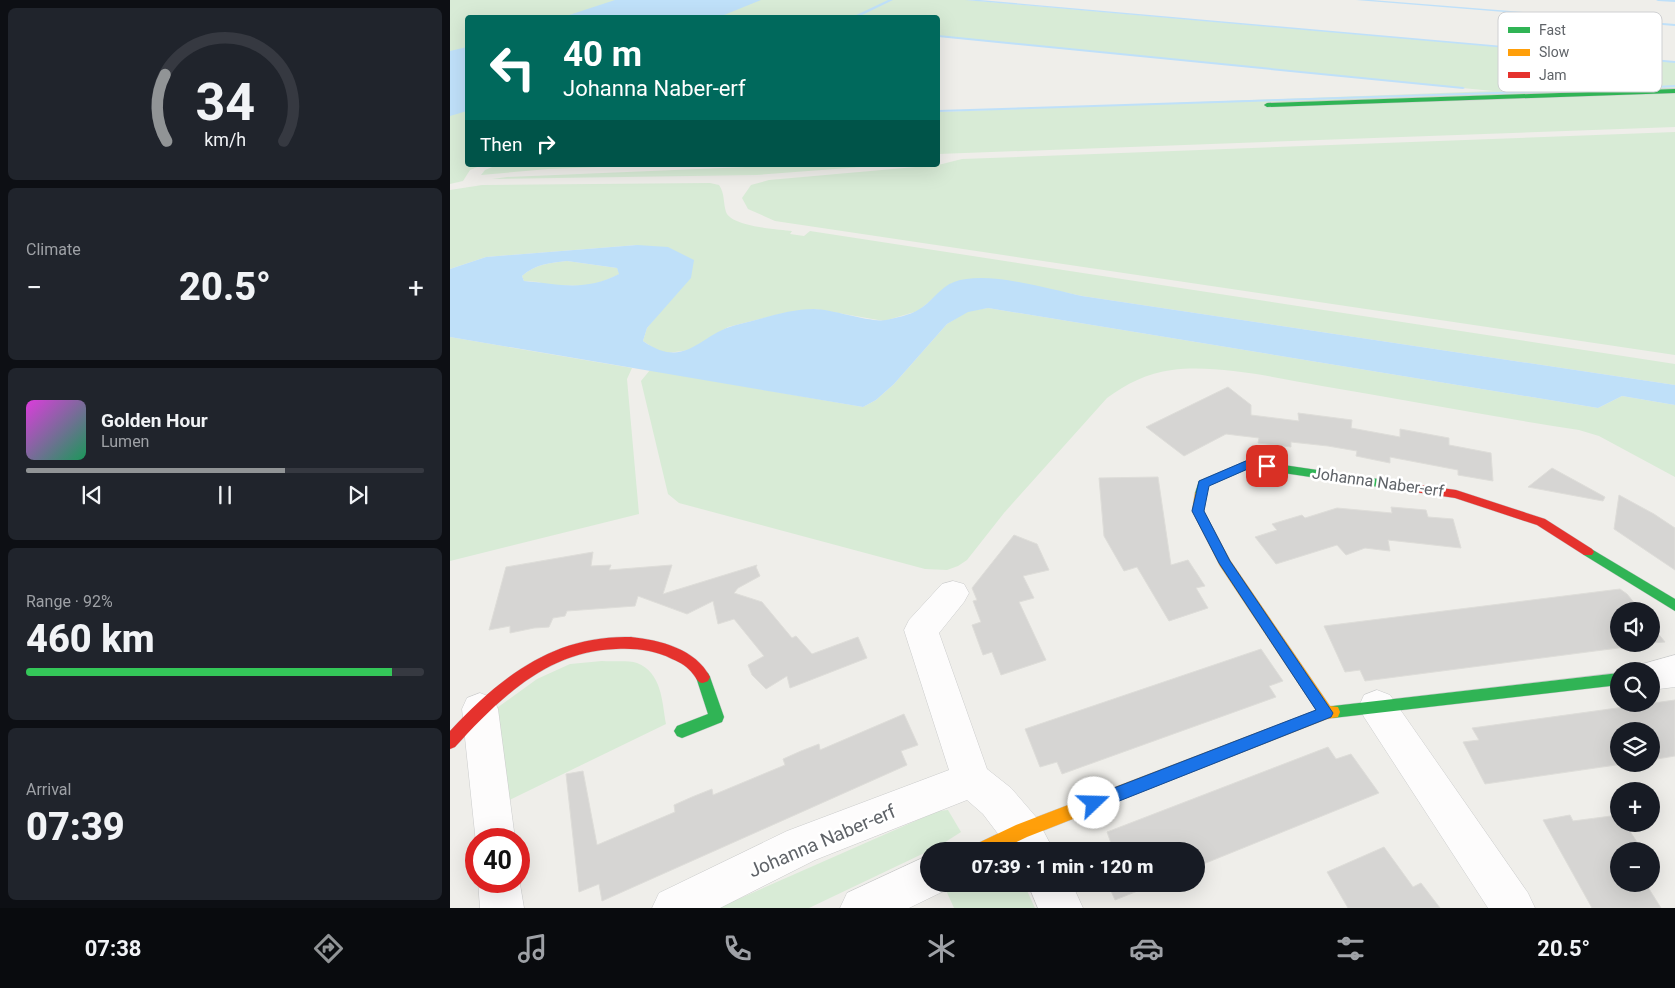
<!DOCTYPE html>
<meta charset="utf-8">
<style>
body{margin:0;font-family:Roboto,sans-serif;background:#20242c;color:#f1f3f6;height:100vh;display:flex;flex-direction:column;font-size:19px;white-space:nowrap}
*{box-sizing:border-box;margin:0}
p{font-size:16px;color:#9ea1a6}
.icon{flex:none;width:28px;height:28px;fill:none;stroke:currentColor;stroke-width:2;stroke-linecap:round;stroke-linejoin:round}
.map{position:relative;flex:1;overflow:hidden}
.side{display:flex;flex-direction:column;gap:8px;padding:8px;background:#0d0f14;width:450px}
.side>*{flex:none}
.top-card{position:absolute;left:15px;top:15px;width:475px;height:152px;border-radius:5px;box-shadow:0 5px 20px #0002;background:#00695c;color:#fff;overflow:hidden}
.controls{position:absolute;left:1160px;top:602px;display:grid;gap:10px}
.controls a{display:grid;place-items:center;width:50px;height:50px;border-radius:50%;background:#171b24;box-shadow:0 5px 20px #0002;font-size:25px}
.speed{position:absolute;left:15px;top:828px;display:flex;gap:10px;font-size:25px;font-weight:700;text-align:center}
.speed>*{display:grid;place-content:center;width:65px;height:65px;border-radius:50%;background:#171b24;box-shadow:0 5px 20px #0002;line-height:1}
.speed .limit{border:8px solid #d22;background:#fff;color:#111}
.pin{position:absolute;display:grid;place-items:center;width:42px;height:42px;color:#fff;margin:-21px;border-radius:10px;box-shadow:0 2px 8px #0006}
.me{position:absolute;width:55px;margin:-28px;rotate:69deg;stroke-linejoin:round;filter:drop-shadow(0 0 4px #0008)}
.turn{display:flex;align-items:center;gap:18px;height:105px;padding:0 15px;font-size:22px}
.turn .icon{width:65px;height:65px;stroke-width:2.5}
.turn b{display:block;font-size:35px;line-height:42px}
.then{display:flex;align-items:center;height:48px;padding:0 15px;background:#0003;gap:10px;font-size:19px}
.big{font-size:38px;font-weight:800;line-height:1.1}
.side .tile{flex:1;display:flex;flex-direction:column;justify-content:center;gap:8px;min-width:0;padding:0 18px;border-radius:8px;background:#20242c}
.side .dial{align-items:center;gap:0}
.dial svg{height:130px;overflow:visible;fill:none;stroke:#363941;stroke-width:7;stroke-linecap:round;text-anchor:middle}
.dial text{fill:#f1f3f6;stroke:none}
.song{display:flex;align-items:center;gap:15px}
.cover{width:60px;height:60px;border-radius:8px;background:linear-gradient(135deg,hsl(300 70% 55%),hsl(150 70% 35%))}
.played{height:5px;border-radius:2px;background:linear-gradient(90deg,#919496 65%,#363941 65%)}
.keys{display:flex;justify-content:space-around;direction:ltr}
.heat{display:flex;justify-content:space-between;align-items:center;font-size:28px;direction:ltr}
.charge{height:8px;border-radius:4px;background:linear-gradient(90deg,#34c759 92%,#363941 0)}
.trip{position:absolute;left:470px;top:842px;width:285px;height:50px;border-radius:25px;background:#171b24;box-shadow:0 5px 20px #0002;font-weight:800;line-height:50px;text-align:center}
.tabs{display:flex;height:80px;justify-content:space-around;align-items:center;background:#090b0e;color:#9ea1a6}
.tabs .icon{width:35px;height:35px}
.tabs .active{color:#919496}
.tabs b{font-size:22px;color:#f1f3f6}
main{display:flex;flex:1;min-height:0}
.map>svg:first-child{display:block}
.green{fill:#d8ebd6}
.water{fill:#bfe0f9;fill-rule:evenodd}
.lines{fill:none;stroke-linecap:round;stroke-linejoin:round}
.stream{fill:#bfe0f9;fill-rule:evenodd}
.building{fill:#d6d5d3;stroke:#deddd9}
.street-casing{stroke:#cbcccc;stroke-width:1}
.fast-casing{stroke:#cacacb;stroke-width:1}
.slow-casing{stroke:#cacacb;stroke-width:1}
.jam-casing{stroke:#cacacb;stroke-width:1}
.street{fill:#fdfcfc;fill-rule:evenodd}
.fast{fill:#30b455;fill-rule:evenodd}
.slow{fill:#ff9f0a;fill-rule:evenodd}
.jam{fill:#e5322d;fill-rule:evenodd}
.route{fill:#1a73e8;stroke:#114b97}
.labels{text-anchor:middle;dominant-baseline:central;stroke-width:5;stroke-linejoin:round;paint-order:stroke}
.street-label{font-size:16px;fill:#5f6368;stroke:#fff}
.near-street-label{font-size:19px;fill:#5f6368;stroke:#fff}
.key{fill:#fff;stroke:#cfd0d2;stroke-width:1}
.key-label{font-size:14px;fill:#5f6368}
</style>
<main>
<section class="side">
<div class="tile dial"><svg viewBox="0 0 100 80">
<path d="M14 69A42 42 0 1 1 86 69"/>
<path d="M14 69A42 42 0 0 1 13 28" stroke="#919496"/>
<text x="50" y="56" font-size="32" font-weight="700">34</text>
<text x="50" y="72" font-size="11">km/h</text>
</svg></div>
<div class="tile"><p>Climate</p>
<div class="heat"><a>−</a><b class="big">20.5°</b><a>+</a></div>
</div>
<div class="tile">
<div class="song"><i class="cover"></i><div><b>Golden Hour</b><p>Lumen</p></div></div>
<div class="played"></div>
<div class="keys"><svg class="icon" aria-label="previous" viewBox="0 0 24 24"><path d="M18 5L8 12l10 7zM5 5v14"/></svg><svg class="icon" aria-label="pause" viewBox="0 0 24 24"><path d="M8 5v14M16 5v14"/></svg><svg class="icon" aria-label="next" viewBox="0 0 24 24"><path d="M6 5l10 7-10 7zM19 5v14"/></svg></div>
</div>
<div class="tile"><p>Range · 92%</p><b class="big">460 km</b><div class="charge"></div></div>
<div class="tile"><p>Arrival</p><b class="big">07:39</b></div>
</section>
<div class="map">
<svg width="1225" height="908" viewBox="0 0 1225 908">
<rect width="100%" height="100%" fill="#efeeea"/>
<g class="green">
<path d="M0,0H517L1225,62V127L488,154V112L1043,91L488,36V18H18V165H32L20,170L13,181L0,184Z"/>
<path d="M1225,132V355L325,221L298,209L292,198L301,185L319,180L488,165L512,159Z"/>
<path d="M47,165H203L98,169L31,175L35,170Z"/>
<path d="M341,165H438L307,175L42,179L57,177Z"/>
<path d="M260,183L269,185C275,194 273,202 276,212C282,227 327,229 342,231L340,234L354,236L360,231L1225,364V385L632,296L565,282L502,283L468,311L434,321L365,309L334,313L278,327L239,350L218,353L207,350L193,341L197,328L214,307L187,245L36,257L0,269V190L32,185Z"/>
<path d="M117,261L167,268L170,274L154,281L136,286L97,285L88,282L74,281L72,276C85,264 100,263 117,261Z"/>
<path d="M538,308L1148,408L1172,396L1225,405V477L1149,436L1129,430C1043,417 958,400 872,386C827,378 767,364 722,370C697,373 676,384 657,398L554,513L517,560L508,566L497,570L475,569L229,503L218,494L191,381L200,370L413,407L426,400L444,384L497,324L518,311Z"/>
<path d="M0,337L182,368L177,379L189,514L0,561Z"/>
<path d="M152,661C163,662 178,660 187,663C212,673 212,701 216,724L45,807L44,710L87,679L120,664Z"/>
<path d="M498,810L511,832L489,846L359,908H268L488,811Z"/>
<path d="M499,884H574L585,908H504L494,886Z"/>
</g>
<g class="water">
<path d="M165,0H311L269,17H113Z"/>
<path d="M17,47V111L0,116V51Z"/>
<path d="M187,245L218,247L244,260L241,278L197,328L193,341C236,371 249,334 286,325C312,319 338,309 364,309C382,309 421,323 436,320C445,318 460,315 468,310C481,303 490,287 504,282C537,270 598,289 632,296L1225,385V405L1172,396L1148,408L538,308L518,312L497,324L444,384L426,400L413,407L0,337V269L36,257ZM117,261L167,268L169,274C134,292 110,284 74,281L72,276C85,264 100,263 117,261Z"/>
</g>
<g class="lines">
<g class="stream">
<path d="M438,0H443L406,18H400Z"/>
<path d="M515,0H530L1225,61V63Z"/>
<path d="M906,0H922L1225,24V26Z"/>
<path d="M1206,0H1225V2L1208,1Z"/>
<path d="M488,35L1013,87L1015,88L1013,89L488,37Z"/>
<path d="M1225,85V87L1188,89L1186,88L1188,87Z"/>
<path d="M1166,88L1168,89V90L488,112V110Z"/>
</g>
</g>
<g class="building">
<path d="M778,387L801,405V415L849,421L848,413L902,420L901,428L950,437V429L999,438V445L1041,453L1043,481L1008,475V470L940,457V463L906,456L907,451L878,446L841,442V447L825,445L808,443L809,438L776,434L734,456L696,427Z"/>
<path d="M1102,468L1155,497L1153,501L1078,487Z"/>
<path d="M708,477L721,565L738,560L755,586L746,588L758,608L719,621L687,567L674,571L654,536L649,478Z"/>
<path d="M1169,495L1204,514L1225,528V570L1164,529Z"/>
<path d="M941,507L976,510L978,517L1003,519L1011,548L938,540L940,551L915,548L896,555L887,545L826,564L805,537L827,530L822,524L852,515L855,518L887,508L942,513Z"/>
<path d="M564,535L587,544L599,570L573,576L584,598L569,602L596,660L551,675L542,652L533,655L522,625L531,622L523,601L527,600L522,588Z"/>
<path d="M143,552L141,566L161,565L159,570L222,565L213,594L307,565L306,567L310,576L288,588L284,593L312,602L342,638L346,636L362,654L408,637L417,658L340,688L337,676L316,689L302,675L298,665L314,656L284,619L268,624L263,601L237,614L188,596L185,606L117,611L115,616L103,618L99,627L84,628L60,633V626L39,630L56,567Z"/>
<path d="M1170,589L1177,594L1191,611H1169V644H1199L915,681L910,670L895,672L874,626Z"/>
<path d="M1201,625L1215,642L1201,643Z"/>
<path d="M811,649L833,681L819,686L826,697L612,774L607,762L590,767L575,729Z"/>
<path d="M1225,700V756L1201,760V731H1169V764H1173L1035,784L1013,742L1029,740L1022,728Z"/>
<path d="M454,714L468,745L451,751L457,765L152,901L149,884L129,892L116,774L133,771L147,845L225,812L224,805L242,797L262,789L263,795L335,765L333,759L351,751L369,744L370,750Z"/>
<path d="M878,747L886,759L901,754L929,793L746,867V851H648L662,846L657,832Z"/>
<path d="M1120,815L1123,821L1169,815V824H1175L1193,851H1169V884H1196L1211,908H1142L1093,820Z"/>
<path d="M934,847L963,887L971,883L990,908H898L877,872Z"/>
<path d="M658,884H705L665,900Z"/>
</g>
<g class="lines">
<defs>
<g id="street">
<path d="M503,581L514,584L519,593L514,602L489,633L537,769L561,788L586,817L604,851H561L533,814L517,800L365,860L270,908H202L209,893L337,831L499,770L454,630L459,620L492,584Z"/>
<path d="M1225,655V687L1201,690V671H1185L1189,665Z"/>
<path d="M927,690L940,695L1078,893L1085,908H1038L914,717L909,706L914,695Z"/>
<path d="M30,693L43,698L48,709L65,839H26V843L12,709L17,698Z"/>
<path d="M479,855V884H497L494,891L459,908H390L397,893Z"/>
<path d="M69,878L74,908H30L28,881H69Z"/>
<path d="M578,884H622L633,908H588Z"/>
</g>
<g id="fast">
<path d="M1225,89V93L817,107L814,105L817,103Z"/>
<path d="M799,460L962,484L968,488L962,492L800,468L758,486L755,496H747L745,493L749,481Z"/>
<path d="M1138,547L1225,599V611L1134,555L1132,552L1134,549Z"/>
<path d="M253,671L258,673L260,677L274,717L272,722L232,738L227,736L224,731L227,726L258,714L246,677L248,673Z"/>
<path d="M1169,673V685L883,718L878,717L876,712L878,707L883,706Z"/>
</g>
<path id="slow" d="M751,489L757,493L754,511L780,560L880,706L888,707L890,712L888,717L877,719L577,837L548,851H522L524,845L566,825L866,710L770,566L742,511L745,493Z"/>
<g id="jam">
<path d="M962,484L1006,490L1095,519L1142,549L1144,552L1142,555H1134L1087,525L1005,498L958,491L956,488L958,485Z"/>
<path d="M181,637C210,640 246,649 260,677L258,681C254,683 251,684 248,681C246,679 245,676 243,674C238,667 230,662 222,659C205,650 185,648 166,649C97,651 49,699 5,747L0,749V731C51,677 103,635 181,637Z"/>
</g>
</defs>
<use href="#street" class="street-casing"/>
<use href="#fast" class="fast-casing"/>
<use href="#slow" class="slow-casing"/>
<use href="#jam" class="jam-casing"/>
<use href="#street" class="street"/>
<use href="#fast" class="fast"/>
<use href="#slow" class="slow"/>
<use href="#jam" class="jam"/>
</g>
<path class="route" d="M798,460L817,463L823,466L817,470L800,468L759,486L754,511L780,561L883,713L881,717L644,811L638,808L635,803L638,798L866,710L769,563L742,511L749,481Z"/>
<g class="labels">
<g class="street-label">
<text transform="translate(928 482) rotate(8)">Johanna Naber-erf</text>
</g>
<g class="near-street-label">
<text transform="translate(372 841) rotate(-23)">Johanna Naber-erf</text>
</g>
</g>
<rect x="1048" y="12" width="164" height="80" rx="8" class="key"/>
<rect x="1058" y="27" width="22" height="6" fill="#30b455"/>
<rect x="1058" y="49" width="22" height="7" fill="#ff9f0a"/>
<rect x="1058" y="72" width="22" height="6" fill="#e5322d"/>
<g class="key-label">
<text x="1089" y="35">Fast</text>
<text x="1089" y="57">Slow</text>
<text x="1089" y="80">Jam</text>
</g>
</svg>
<div class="controls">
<a><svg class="icon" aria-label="sound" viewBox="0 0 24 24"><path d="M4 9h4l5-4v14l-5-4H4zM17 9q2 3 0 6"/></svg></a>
<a><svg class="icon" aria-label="search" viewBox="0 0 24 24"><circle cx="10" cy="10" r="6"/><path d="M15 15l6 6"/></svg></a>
<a><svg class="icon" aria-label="layers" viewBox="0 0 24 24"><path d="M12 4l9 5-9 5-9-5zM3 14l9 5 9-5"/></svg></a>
<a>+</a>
<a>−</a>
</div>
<div class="speed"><div class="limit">40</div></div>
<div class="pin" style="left:817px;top:466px;background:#d93025"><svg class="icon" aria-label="arrive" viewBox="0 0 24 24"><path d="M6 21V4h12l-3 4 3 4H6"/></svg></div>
<svg class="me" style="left:644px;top:803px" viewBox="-20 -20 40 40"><circle r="19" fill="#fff"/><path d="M0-13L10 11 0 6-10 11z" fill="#1a73e8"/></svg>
<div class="trip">07:39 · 1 min · 120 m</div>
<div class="top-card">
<div class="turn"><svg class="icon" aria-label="left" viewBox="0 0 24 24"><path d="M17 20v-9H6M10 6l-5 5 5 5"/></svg><div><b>40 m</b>Johanna Naber-erf</div></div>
<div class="then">Then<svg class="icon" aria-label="right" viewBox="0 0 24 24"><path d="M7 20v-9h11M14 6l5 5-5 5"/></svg></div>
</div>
</div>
</main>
<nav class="tabs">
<b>07:38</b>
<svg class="icon active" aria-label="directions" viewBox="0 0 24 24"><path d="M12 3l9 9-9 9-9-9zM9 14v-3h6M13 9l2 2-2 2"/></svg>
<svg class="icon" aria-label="music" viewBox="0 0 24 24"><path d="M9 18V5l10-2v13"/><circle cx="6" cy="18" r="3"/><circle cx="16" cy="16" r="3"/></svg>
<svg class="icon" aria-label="phone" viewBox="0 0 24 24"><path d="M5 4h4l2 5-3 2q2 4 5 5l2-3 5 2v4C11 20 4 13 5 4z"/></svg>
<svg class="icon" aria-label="climate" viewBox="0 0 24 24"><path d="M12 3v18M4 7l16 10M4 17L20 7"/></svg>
<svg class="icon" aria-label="car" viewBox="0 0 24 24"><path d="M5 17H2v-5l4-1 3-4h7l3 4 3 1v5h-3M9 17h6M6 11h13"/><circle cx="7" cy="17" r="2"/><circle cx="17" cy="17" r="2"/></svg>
<svg class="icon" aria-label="filters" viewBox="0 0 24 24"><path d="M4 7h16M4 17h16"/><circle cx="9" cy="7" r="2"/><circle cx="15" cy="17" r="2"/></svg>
<b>20.5°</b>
</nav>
